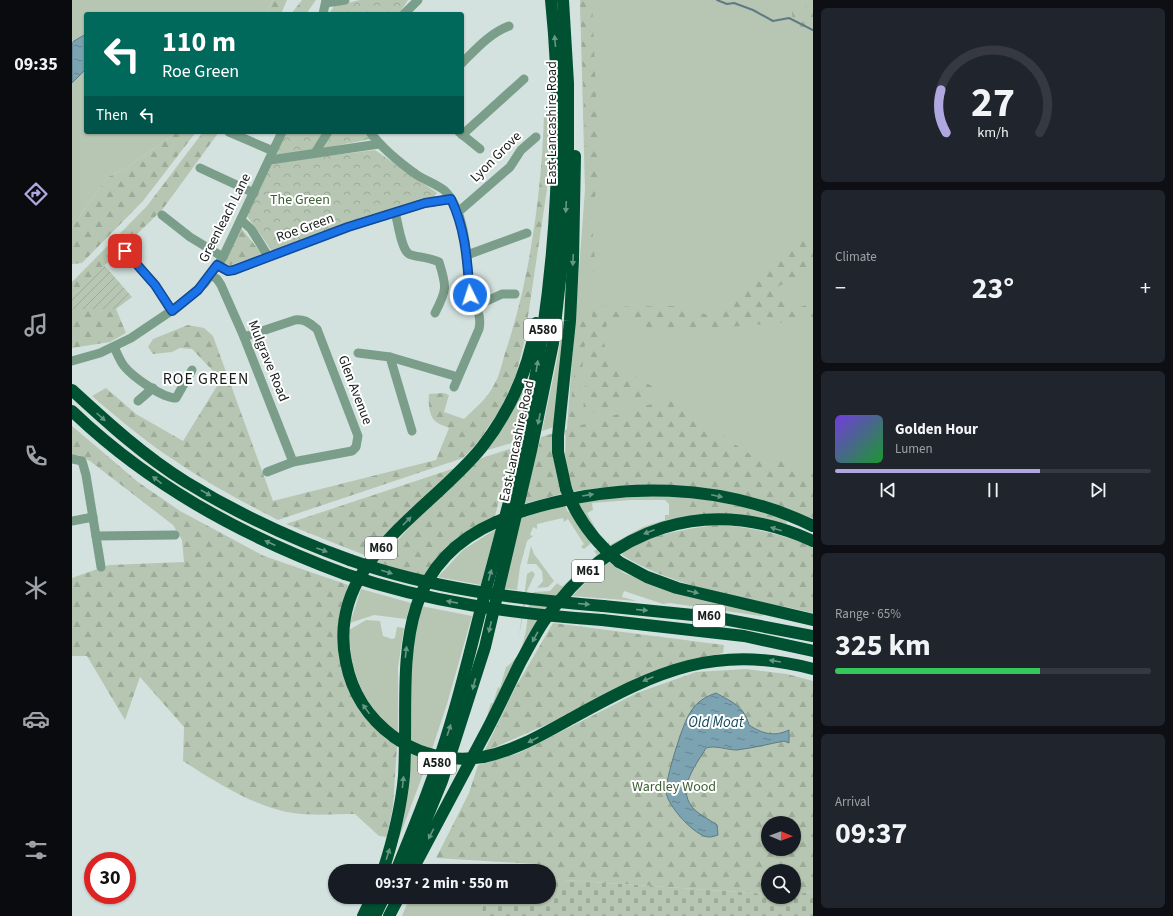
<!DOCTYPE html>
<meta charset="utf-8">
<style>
body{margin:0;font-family:"Source Sans 3",sans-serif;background:#20242c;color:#f1f3f6;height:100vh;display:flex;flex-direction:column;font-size:15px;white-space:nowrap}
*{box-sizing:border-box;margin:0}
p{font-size:13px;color:#9ea1a6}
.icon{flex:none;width:22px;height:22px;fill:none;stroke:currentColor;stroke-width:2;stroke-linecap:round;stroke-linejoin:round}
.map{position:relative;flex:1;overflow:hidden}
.panel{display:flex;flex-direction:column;gap:8px;padding:8px;background:#0d0f14;width:360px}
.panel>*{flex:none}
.top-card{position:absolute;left:12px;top:12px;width:380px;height:122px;border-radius:4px;box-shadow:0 1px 3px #0004;background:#00695c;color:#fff;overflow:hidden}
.needle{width:26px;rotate:91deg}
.controls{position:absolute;left:689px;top:816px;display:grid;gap:8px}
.controls a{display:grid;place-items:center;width:40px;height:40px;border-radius:50%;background:#171b24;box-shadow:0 1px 3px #0004;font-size:20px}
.speed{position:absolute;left:12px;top:852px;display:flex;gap:8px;font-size:20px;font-weight:700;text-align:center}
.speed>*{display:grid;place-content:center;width:52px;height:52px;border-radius:50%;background:#171b24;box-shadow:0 1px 3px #0004;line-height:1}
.speed .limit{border:6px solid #d22;background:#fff;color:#111}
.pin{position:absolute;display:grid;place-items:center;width:34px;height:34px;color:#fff;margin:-17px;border-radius:8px;box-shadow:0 2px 6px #0006}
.me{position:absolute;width:44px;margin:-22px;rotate:356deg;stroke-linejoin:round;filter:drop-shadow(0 0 3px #0008)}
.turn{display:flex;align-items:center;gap:14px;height:84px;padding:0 12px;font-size:18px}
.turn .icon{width:52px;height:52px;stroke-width:2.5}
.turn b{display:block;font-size:28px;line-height:34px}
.then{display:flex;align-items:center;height:38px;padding:0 12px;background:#0003;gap:8px;font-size:15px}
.big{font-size:30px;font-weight:700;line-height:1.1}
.panel .widget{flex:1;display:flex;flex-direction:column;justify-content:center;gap:6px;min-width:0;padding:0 14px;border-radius:6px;background:#20242c}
.panel .dial{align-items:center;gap:0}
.dial svg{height:104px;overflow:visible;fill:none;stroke:#363941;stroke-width:7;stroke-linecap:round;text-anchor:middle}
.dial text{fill:#f1f3f6;stroke:none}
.song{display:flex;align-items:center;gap:12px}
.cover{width:48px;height:48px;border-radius:6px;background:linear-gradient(135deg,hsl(260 70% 55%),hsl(130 70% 35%))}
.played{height:4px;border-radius:2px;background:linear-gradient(90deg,#b1a7e0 65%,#363941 65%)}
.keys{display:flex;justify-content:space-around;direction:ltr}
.heat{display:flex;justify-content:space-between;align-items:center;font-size:22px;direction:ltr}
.charge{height:6px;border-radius:3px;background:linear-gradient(90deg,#34c759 65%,#363941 0)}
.trip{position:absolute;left:256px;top:864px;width:228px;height:40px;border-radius:20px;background:#171b24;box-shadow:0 1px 3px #0004;font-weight:700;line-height:40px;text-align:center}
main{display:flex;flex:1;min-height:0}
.tab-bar{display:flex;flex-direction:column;width:72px;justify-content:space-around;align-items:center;background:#090b0e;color:#9ea1a6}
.tab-bar .icon{width:28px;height:28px}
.tab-bar .selected{color:#b1a7e0}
.tab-bar b{font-size:18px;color:#f1f3f6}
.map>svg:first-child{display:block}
.grass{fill:#b6c6b2}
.forest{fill:url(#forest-firs);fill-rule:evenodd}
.cemetery{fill:url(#cemetery-stones)}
.park{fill:url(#park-crowns)}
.garden{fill:url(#garden-furrows)}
.water{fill:url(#water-ripples);stroke:#5e7b85}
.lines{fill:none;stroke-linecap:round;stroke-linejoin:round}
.stream{stroke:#5e7b85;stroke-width:2}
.minor{stroke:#7b9e8a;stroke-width:9}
.highway{stroke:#005032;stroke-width:12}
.highway-bridge{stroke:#005032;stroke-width:12}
.oneway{fill:#669684}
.route-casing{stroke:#114b97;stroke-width:10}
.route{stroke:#1a73e8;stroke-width:7}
.labels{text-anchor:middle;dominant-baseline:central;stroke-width:4;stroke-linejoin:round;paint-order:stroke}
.shield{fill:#fff;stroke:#5d6160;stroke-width:1}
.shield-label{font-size:13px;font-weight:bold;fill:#181d1c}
.street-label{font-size:14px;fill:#181d1c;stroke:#fff}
.park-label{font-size:14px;fill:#406136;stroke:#fff}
.water-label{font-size:15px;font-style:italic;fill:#114859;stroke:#fff}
.quarter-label{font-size:16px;letter-spacing:1px;fill:#181d1c;stroke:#fff}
</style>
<main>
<nav class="tab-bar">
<b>09:35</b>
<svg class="icon selected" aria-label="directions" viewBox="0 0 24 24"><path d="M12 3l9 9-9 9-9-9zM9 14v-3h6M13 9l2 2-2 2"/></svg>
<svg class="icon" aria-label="music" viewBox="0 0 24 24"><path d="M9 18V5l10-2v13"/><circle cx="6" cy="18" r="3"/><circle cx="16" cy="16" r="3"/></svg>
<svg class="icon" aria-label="phone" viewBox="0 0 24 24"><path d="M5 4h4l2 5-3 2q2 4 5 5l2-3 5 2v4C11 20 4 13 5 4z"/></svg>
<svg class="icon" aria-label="climate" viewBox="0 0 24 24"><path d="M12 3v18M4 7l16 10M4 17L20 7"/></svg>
<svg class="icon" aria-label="car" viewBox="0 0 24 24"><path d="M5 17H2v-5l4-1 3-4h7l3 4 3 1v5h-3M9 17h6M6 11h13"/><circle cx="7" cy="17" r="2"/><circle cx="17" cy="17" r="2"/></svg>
<svg class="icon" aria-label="filters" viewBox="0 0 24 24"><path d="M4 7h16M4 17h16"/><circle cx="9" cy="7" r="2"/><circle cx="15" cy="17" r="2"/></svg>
</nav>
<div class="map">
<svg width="741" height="916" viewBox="0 0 741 916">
<defs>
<pattern id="forest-firs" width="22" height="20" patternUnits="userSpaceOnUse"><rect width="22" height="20" fill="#b6c6b2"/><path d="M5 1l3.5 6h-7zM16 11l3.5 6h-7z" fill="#9caa98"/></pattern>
<pattern id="cemetery-stones" width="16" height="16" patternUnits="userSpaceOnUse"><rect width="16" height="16" fill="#b6c6b2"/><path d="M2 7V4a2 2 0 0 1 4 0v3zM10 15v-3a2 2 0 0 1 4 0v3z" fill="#9caa98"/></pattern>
<pattern id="park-crowns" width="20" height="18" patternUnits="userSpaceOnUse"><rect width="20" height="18" fill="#b6c6b2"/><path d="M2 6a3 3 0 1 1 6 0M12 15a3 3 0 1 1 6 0" fill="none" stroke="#9caa98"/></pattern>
<pattern id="garden-furrows" width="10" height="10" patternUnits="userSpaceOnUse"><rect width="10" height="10" fill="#b6c6b2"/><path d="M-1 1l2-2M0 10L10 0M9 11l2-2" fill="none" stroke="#9caa98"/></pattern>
<pattern id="water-ripples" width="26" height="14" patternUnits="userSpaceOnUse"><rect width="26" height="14" fill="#7ca3b2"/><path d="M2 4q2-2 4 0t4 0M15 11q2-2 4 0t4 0" fill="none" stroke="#658490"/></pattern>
</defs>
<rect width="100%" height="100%" fill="#d3e2df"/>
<g class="grass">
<path d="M0,0H201L193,14H14V132H105L53,169L36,177L0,227Z"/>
<path d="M508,0H741V520L638,489C592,482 547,485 501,491L493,454L513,190Z"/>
<path d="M496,292L482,427L470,431L486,355Z"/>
<path d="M453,385H454L440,443L412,451C430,431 442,409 453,385Z"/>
<path d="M546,496H617V516L555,538L526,556L501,578L412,726L419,703H421L426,687L428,688L434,667C456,654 455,618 458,595L462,592L478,591L485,583L489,586H491L525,555L522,551L536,544V541L538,545L571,527L593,520V515H597V504L593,500H559L520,503L521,510L515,513L528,536L512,549L509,547L512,544L496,519L492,522L491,518L465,524V529L461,527L458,535L461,536L455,541L448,567L445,590L429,588L447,519L492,504L496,512L507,508L505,502Z"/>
<path d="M424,529L409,585L366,577L391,550Z"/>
<path d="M459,546L462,554L482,581L476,587L465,588L471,581L470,571L464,564H455Z"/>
<path d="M537,562L552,573L573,581L741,624V626L692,615L689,616L598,603L591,604L552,591L550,597L565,601L500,596L524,572Z"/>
<path d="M460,571L463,574L455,591L447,637L455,574Z"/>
<path d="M289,589L339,603L334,619L302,615L278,623Z"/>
<path d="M349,606L400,616L375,704L360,749L338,740V662Z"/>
<path d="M294,620L308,621L311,636L320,639L323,638L325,627L332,628L326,667V733C291,705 278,674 277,630Z"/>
<path d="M337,753L356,761L327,838L326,837Z"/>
<path d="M338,897H411L410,916H330Z"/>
</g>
<g class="forest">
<path d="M201,0H215L209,14H193Z"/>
<path d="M230,0H244L234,14H219Z"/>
<path d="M508,0H520L527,167L524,192L519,214L524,272L515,273V191Z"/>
<path d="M739,0H741V21L735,33L721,27L720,11L735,6Z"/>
<path d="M472,114L478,115L475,189L452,343L444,375L429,408L406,442L391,458L206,520C171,502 137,484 105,462C75,443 47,419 20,396L34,388L64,414L111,441L145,386L143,373L120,349L108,348L100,352L81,354L76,347L81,339L116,325L132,328L141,336L201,501L364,460L377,428C373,426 366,424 363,421C357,416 356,401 357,394L372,393L377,395L372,412L392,419C403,408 415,399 422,385C428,375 430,362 434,350C458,279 470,189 472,114Z"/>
<path d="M105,132H124L71,201L10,263L0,264V227L36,177L53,169Z"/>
<path d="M131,132H147L90,210L7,290L0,294V282L75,206Z"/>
<path d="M169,228L190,254L159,265L150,264Z"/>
<path d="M728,237L741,238V271L726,279L706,286L725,308L741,303V320L620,330H597L575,327L559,316L547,318L535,323L532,343L537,361L588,391L519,413L511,411L521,307L603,306C619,308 632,316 649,317L671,284L697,260Z"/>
<path d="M510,307L517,308L505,414L511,418L497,420Z"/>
<path d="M0,309H44L54,333L38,342L0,348Z"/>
<path d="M596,399L679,455L704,459L741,472V520L638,489C592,482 547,485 501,491L495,475L493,430Z"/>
<path d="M0,426L66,482L108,511L192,556L279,586L268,618L296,721L313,738L325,746L321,806L315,837L307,836L283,814C263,814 241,816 221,813C184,808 142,781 111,761L112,727L68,677L53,720L15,656H0V578L37,565L112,562L110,540L101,525L18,461L7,455L0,456Z"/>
<path d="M482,433L483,464L489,494L451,504L469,437Z"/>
<path d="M440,448L423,516C392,530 370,551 350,578L305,563L345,519L407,459Z"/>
<path d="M383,468L295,556L214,524Z"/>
<path d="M617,496C651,501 683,509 715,521L714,526L617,516Z"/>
<path d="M645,525C679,527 710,534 741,547V613C677,598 606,590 550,555C559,537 626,527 645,525Z"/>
<path d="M481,623L652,645L651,653L623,659L412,752L442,690Z"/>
<path d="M674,669L715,674L741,681V892L722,894V871H696V894L477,879V871H467L465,864L364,858L397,793L406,765L447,753L565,693L624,672ZM696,823H722V849H696Z"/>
</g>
<path class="cemetery" d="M477,879L696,894V897H722V894L741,892V916H410L411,897H477Z"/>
<g class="park">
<path d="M288,0H336L327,14H257L262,6Z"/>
<path d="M213,132H253L242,150L205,155Z"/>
<path d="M261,132H293L299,139L252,148Z"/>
<path d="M303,150L365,193L361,198L200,251L175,216L199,163Z"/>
</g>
<path class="garden" d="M32,265L60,297L44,309H0V294L7,290Z"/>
<g class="water">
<path d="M14,34V69L0,83V44L2,41Z"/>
<path d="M644,693C660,702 672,706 677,725C691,734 702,737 717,730V743L712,741C697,744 681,748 665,750C655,750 644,745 634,748C623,767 602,791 624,811C630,816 638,820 645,825L646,835C643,836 640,837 637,837C623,837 595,805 594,792C593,781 611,722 618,713C624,702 633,697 644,693Z"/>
</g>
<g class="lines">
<path class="stream" d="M645,0L655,4L662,3L681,10L701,21L717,18L741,30"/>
<g class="minor">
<path d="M254,3L273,0"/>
<path d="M251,14L254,0"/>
<path d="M332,14L346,0"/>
<path d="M390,63C404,49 418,33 437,26"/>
<path d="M157,132L201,151"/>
<path d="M298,132C310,148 328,163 345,175C353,180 364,184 372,190C394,210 395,258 397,286C398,305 411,309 407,329L382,387"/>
<path d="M387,132L408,149"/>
<path d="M390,135L452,79"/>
<path d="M243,153L256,132"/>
<path d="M198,160L307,144"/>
<path d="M128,168L182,193"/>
<path d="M323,212C326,222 329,249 337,254C342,257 357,257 367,262C375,287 375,290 363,313"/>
<path d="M385,213L438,167L449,150L464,137"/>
<path d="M90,215L118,237L151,257"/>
<path d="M169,220L179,229L196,256"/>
<path d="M53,251L83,285L99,311"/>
<path d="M395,255L455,233"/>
<path d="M145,265L156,271L162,270L276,227L353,203L379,199"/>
<path d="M139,275L145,279L149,285L172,337L221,462"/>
<path d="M404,306L430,294H443"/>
<path d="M172,337L223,320C234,319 237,323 245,329L286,436L284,447L280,451L221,462L195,472"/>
<path d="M42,347C45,353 48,361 52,366C61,377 90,398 104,398L120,370"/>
<path d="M286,353L318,357L386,377"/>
<path d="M318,357L340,431"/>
<path d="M0,361L28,353L59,338L108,305L133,283L151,257L210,132"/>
<path d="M66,401L81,388"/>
<path d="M0,459L10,461L14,475L29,567"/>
<path d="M0,521L21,517"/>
<path d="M24,536L103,535"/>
</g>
<g class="highway">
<path d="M0,390C36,423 72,456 114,482C166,514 220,539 278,560"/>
<path d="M0,411C78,486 172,537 273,574"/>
<path d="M494,489L486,452V436L498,321L501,260L503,156"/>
<path d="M451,511C546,481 650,482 741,526"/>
<path d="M547,562L575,577L605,588L741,620"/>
<path d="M531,606L641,617L741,636"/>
<path d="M530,620L672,636L741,651"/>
<path d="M322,737C296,718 280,693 274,662C253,562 357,513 410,447C438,411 457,368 464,323"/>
<path d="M411,757C445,750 473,733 502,717C585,671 645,643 741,669"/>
<path d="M342,867C364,825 387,783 409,741C423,716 435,689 448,663C456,649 463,634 472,621C538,527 634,493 741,541"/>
<path d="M311,871C321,840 329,809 332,776C338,679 312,571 424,522"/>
<path d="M324,871C345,820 366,768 381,715C393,674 403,631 414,589C430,530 446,471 457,411C484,275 493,137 479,0"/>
<path d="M333,871L370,781L413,647L459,451L481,343L489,271L496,158V83L491,0"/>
<path d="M291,916L300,897"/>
<path d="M303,916L312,897"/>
<path d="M317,916L327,897"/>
</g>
<g class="highway-bridge">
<path d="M494,489C505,519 523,542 547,562"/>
<path d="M424,522L451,511"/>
<path d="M278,560C360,589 445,599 531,606"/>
<path d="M273,574C356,602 442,614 530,620"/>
<path d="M322,737C348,755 379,762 411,757"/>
</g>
</g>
<defs><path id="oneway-solid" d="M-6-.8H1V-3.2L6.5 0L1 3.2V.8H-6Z"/></defs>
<g class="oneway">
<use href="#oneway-solid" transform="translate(483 41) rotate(-95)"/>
<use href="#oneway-solid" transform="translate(494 207) rotate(93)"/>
<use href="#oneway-solid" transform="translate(501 260) rotate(93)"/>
<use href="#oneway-solid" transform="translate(465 366) rotate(-81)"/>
<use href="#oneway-solid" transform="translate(29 417) rotate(42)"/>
<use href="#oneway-solid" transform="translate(467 419) rotate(102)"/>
<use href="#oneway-solid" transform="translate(85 480) rotate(-142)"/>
<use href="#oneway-solid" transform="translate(134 493) rotate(30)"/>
<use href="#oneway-solid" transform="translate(516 495) rotate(-9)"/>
<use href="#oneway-solid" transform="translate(645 496) rotate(12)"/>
<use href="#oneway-solid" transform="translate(335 521) rotate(-45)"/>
<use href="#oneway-solid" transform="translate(704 529) rotate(-163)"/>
<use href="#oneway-solid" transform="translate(577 532) rotate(159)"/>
<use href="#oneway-solid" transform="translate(198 543) rotate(-155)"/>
<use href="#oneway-solid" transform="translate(250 550) rotate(20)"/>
<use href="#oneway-solid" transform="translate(315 572) rotate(17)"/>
<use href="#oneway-solid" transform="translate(418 575) rotate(-75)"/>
<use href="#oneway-solid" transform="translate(621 592) rotate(13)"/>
<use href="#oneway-solid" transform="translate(380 602) rotate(-169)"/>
<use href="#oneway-solid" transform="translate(512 604) rotate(5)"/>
<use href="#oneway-solid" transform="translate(570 610) rotate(5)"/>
<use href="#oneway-solid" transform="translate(418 627) rotate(103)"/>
<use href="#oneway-solid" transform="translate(463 637) rotate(119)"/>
<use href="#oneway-solid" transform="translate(334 652) rotate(-83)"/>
<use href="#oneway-solid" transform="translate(703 661) rotate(-171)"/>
<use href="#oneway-solid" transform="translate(576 679) rotate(157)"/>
<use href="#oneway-solid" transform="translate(402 684) rotate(105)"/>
<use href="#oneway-solid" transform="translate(294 709) rotate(-126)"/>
<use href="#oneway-solid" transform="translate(377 730) rotate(-72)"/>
<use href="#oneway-solid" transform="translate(461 740) rotate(153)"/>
<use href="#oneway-solid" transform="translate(331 782) rotate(-84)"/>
<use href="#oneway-solid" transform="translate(359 834) rotate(117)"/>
<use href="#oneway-solid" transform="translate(316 854) rotate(-72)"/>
</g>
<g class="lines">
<defs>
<path id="route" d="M53,251L83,285L100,311L126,290L145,265L156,271L162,270L276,227L353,203L379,199C394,231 395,260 398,295"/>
</defs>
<use href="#route" class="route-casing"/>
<use href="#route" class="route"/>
</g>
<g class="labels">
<g class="shield">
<rect x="452" y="319" width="38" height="22" rx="3"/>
<rect x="293" y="537" width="32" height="22" rx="3"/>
<rect x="500" y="560" width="32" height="22" rx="3"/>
<rect x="621" y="605" width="32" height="22" rx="3"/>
<rect x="346" y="752" width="38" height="22" rx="3"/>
</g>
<g class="shield-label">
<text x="471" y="330">A580</text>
<text x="309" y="548">M60</text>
<text x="516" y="571">M61</text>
<text x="637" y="616">M60</text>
<text x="365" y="763">A580</text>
</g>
<g class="street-label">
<text transform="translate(480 123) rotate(-90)">East Lancashire Road</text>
<text transform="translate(424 157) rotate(-45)">Lyon Grove</text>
<text transform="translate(153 218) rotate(-63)">Greenleach Lane</text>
<text transform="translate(233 228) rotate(-20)">Roe Green</text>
<text transform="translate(196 361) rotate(68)">Mulgrave Road</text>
<text transform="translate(283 390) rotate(69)">Glen Avenue</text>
<text transform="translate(445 441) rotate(-78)">East Lancashire Road</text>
</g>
<g class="park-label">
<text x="228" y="200">The Green</text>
<text x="602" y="787">Wardley Wood</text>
</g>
<g class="water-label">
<text x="644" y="722">Old Moat</text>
</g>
<g class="quarter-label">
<text x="134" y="379">ROE GREEN</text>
</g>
</g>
</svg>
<div class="controls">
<a><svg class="needle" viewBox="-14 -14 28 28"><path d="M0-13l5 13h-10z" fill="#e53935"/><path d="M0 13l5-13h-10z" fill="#9ea1a6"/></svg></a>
<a><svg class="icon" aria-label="search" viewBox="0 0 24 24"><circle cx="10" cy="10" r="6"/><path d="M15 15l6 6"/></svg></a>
</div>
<div class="speed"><div class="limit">30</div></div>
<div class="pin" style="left:53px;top:251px;background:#d93025"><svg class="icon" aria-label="arrive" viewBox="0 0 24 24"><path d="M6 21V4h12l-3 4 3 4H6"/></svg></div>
<svg class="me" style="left:398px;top:295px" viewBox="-20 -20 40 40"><circle r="17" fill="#1a73e8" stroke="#fff" stroke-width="3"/><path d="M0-11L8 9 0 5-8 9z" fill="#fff"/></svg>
<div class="trip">09:37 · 2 min · 550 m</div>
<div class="top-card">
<div class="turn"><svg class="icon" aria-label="left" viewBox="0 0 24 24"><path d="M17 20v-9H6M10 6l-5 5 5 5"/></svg><div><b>110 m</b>Roe Green</div></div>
<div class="then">Then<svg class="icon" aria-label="left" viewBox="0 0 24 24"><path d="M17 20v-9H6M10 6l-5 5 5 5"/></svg></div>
</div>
</div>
<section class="panel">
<div class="widget dial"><svg viewBox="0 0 100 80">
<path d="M14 69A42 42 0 1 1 86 69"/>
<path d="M14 69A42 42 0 0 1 10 36" stroke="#b1a7e0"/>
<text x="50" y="56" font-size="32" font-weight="700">27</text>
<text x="50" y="72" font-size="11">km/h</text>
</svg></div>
<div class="widget"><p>Climate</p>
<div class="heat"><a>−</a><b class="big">23°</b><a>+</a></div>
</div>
<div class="widget">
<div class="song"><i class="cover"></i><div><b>Golden Hour</b><p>Lumen</p></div></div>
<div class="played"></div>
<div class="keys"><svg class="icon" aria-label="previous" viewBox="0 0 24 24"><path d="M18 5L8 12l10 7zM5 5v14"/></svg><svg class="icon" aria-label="pause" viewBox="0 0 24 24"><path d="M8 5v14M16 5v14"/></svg><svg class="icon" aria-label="next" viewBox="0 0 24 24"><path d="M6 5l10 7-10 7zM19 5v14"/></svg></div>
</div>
<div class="widget"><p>Range · 65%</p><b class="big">325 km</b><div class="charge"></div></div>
<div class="widget"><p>Arrival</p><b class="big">09:37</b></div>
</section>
</main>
